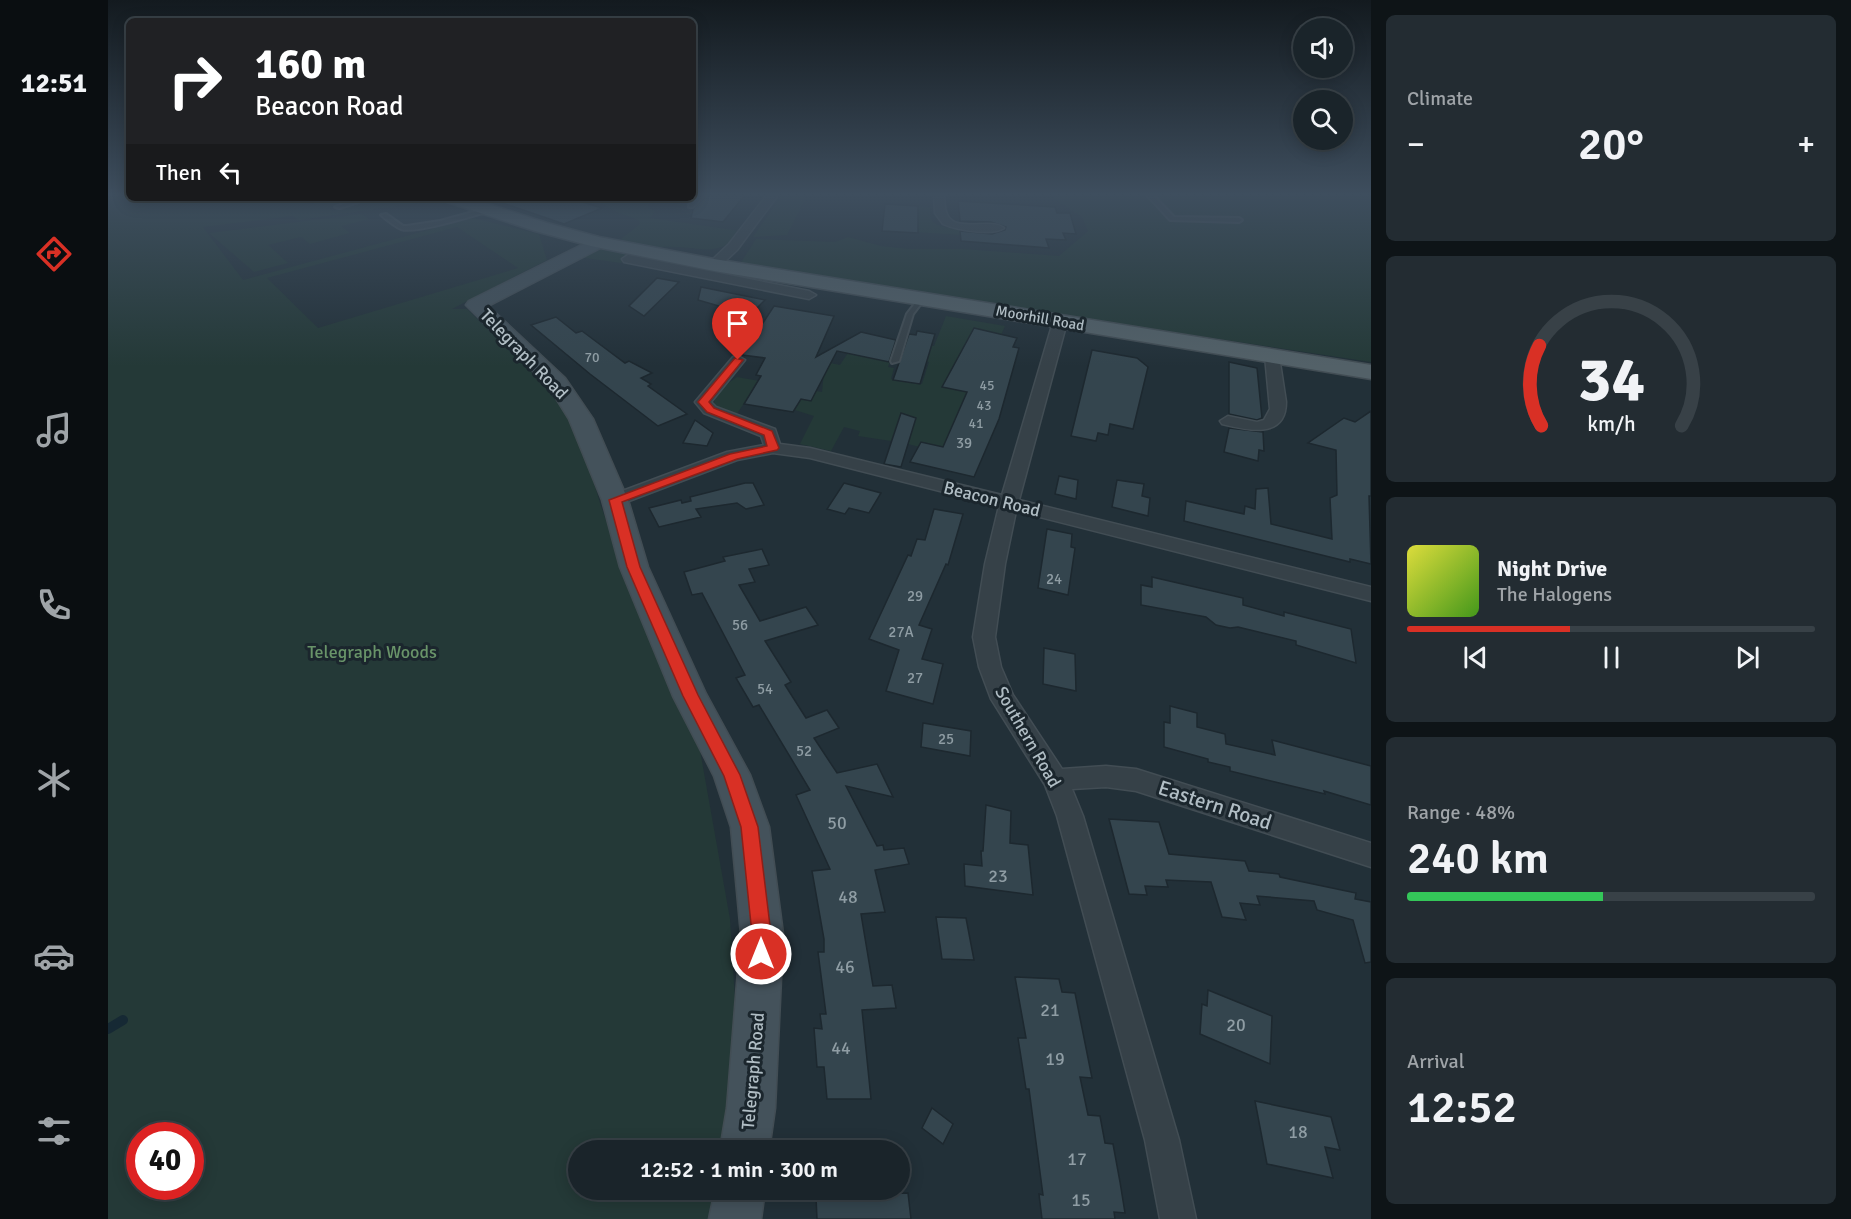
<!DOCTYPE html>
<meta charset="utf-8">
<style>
body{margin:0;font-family:Signika,sans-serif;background:#232c32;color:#f1f3f6;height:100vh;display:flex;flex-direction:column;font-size:22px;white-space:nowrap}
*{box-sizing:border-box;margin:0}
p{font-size:20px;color:#9fa4a8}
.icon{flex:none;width:33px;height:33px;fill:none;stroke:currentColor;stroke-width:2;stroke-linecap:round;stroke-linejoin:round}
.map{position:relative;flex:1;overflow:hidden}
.details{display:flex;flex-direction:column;gap:15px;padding:15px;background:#0e1417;width:480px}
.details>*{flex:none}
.guide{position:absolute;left:18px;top:18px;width:570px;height:183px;border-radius:9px;box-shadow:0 3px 15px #0003,0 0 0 2px #384147;background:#202124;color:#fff;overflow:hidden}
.controls{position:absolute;left:1185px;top:18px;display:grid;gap:12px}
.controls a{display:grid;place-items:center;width:60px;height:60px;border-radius:50%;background:#1a242a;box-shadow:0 3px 15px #0003,0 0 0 2px #384147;font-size:30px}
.speed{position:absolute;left:18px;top:1122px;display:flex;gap:12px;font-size:30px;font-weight:700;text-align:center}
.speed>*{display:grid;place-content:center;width:78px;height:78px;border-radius:50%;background:#1a242a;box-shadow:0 3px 15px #0003,0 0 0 2px #384147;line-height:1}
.speed .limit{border:9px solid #d22;background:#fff;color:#111}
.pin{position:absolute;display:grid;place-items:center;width:51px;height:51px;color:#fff;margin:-62px -26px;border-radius:50% 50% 50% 0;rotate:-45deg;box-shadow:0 0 6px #0007}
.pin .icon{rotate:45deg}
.me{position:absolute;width:66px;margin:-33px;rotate:0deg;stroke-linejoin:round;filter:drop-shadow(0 0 4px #0008)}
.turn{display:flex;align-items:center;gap:21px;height:126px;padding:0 30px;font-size:27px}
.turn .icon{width:78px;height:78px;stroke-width:2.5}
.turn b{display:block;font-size:42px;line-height:51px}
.then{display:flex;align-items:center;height:57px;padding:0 30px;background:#0003;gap:12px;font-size:22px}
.big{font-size:45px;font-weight:600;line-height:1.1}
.details .card{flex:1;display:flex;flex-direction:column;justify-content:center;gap:9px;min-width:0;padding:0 21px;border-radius:9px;background:#232c32}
.details .dial{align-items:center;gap:0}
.dial svg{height:156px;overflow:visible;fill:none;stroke:#384147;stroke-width:7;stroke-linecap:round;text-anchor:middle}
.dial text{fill:#f1f3f6;stroke:none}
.song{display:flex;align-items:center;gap:18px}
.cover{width:72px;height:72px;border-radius:9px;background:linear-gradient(135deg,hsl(60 70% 55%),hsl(100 70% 35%))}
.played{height:6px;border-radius:3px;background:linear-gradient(90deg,#d93025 40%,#384147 40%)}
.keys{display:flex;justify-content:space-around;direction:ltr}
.heat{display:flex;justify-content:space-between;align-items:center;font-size:33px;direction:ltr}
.charge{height:9px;border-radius:4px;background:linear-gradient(90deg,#34c759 48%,#384147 0)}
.trip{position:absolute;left:460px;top:1140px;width:342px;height:60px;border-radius:30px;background:#1a242a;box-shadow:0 3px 15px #0003,0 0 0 2px #384147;font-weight:600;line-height:60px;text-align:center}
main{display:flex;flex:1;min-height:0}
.tab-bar{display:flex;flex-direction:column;width:108px;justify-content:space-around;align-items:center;background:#0a0e11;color:#9fa4a8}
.tab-bar .icon{width:42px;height:42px}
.tab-bar .active{color:#d93025}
.tab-bar b{font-size:27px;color:#f1f3f6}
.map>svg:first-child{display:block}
.green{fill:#243937;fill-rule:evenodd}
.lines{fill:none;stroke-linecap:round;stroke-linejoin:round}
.stream{stroke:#162934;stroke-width:10}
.building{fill:#34454e;stroke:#1d282f;stroke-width:1.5}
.lane-casing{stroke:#424d54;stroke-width:4}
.street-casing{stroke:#424d54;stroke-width:3}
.secondary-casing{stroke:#424d54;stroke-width:3}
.primary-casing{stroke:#424d54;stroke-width:3}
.lane{fill:#364148;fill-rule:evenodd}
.street{fill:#364148;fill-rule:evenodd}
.secondary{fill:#44525b;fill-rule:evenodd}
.primary{fill:#536168;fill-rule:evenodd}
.route{fill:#d93025;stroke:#8d1f18;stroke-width:1.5}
.labels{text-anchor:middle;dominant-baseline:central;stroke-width:6;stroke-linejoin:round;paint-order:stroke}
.far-number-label{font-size:14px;fill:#8f9da4}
.far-street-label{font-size:15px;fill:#b0bdc4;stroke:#1b262d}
.number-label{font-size:15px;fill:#8f9da4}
.street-label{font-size:18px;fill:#b0bdc4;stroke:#1b262d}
.park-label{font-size:18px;fill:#699469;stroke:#1b262d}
.near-number-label{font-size:18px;fill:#8f9da4}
.near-street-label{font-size:21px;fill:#b0bdc4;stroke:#1b262d}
</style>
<main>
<nav class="tab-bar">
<b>12:51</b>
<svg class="icon active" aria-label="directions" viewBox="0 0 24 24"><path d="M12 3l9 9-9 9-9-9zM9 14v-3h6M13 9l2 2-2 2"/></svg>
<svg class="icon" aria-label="music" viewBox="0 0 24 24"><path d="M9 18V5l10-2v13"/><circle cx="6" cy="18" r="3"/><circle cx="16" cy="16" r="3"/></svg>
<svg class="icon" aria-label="phone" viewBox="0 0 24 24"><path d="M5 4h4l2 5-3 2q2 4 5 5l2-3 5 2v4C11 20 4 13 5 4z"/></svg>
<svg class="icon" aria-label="climate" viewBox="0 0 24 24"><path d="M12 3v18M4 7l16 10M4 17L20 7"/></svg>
<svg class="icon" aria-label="car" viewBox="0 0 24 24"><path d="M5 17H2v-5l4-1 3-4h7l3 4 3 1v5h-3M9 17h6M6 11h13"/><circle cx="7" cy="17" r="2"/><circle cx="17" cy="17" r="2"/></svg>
<svg class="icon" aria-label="filters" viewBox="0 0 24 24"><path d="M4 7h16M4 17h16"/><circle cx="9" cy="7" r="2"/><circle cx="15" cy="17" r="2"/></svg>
</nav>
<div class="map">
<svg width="1263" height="1219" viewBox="0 0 1263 1219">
<rect width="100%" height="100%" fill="#223038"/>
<g class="green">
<path d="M0,195H21V198H183L201,205L224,198H250L221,207L224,211C254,202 294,189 324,201L191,220L184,216L95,227L135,280L365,218L431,234L439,260L344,309H359L428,377L469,426L492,503L512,561L590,739L622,919L630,1048L613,1150H471V1190H606L601,1219H0ZM349,227L410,268L210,328L159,278ZM32,1136H82V1186H32Z"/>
<path d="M674,195H699L679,235L645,237Z"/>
<path d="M944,195L1263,197V362L879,304L632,264L648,239L727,242L740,237L773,246L801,249H855L951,256L980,231L974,217L946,199Z"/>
<path d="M511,198L538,199L541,204L540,208L547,211L542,218L633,231C614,257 595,248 568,247C544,245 535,254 513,239L532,224L531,220L508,212L493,202Z"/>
<path d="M791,205L822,207C822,210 822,217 824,221C832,233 901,232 917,233L870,236L789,231Z"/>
<path d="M253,214L261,219L233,226L242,233L202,244L193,237L160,245L180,263L146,272L101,233Z"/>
<path d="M495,249L583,267V268L518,258L513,263L470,257L485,250Z"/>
<path d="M838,316L897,326L893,335L866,328L862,336L861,387L836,453L796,443L750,436L752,431L736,427L723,451L692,444L706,416L687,410L689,404L641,396L628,415L610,409L606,403L609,391L629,377L714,392L717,362L732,365L742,350L757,357L776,361L782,352H785L780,367L786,368L783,379L814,384L821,362L802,359L795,355L794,350L796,342L826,346Z"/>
</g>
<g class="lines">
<path class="stream" d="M0,1029L15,1020"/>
</g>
<g class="building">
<path d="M598,195H637L615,222L583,218L585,209Z"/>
<path d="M387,198H461L494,208L456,224L386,200Z"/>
<path d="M850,201L947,207L949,213H962L968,234L955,233L958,240L938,239L941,248L853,241L852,231L884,234L897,230L898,227L883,222L852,221Z"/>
<path d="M777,204L810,206V233L774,231Z"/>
<path d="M549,278L571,282L536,316L521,306Z"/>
<path d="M593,287L657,300L642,315L590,300Z"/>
<path d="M666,306L726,316L708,357L753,332L788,340L781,362L729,351L703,401L693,399L685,412L636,404L653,376L648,375L657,358L634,355Z"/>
<path d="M448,317L468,333L474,331L517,363L521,361L544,373L533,378L543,384L540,386L579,414L550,426L482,374L423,325Z"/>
<path d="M866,328L909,338L905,347L911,348L891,419L866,477L802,462L813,442L835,447L859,392L834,387Z"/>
<path d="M809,331L827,334L812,384L785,380L801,334L808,335Z"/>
<path d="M984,350L1029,358L1040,367L1025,429L1002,424L1000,435L990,433L988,441L963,436Z"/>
<path d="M1121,362L1149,368L1154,418L1149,420L1121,414Z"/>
<path d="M1263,411V496H1261L1263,564L1242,559V562L1076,521L1078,501L1136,514L1137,506L1147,509L1148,489L1160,488L1163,524L1224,539L1222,498L1229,495L1228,450L1200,443L1236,418L1247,422Z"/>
<path d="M793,413L808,418L793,467L776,464Z"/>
<path d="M587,420L605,433L599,446L575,443Z"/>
<path d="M1121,428L1155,432L1156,451L1151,450L1150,461L1116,452Z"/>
<path d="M951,476L970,480L968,499L947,494Z"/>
<path d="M1009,480L1036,484L1034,496L1042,498L1040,516L1004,507Z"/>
<path d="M637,483H645L656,505L638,509L629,503L588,509L593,517L551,527L541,508L573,500L574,503L583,501L582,497Z"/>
<path d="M736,483L773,493L761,513L741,508L737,514L719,509Z"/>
<path d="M826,509L855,514L840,565L838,564L811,625L824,629L814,659L835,664L825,704L778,691L791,650L761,639L800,555L803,556L809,539L817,540Z"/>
<path d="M939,529L964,534L963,547L967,548L960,595L930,588Z"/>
<path d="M654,549L661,565L641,569L647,582L631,585L652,621L698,607L710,625L657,641L683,682L677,685L698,718L719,710L731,728L706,738L729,773L769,764L785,797L738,786L769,846L775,845L776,850L796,848L801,864L767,870L777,912L753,914L765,986L784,985L788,1008L754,1010L763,1099H719L716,1067H709L706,1028L714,1029L712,1014H718L710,952H716V939L704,871L722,869L688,795L702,790L651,705L645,707L628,678L637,675L594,593L584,595L576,572L617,561L615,557Z"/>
<path d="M1044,577L1135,598V605L1176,616V612L1243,629L1248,663L1188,645V641L1130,627L1122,628L1108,625L1098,617L1033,605V585L1044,587Z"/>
<path d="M936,648L967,654L968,691L935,684Z"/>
<path d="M1062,706L1089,713V727L1117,734L1118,744L1167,755L1164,740L1263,766V805L1216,791L1217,794L1122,771V767L1100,762V759L1056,747V722L1062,723Z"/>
<path d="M815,723L863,731L862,756L813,747Z"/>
<path d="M878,805L903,811L902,843L920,845L925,895L857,886L856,864L874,866L873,851H875Z"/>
<path d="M1001,819L1051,822L1061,854L1137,861L1141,871L1171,874L1172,877L1248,893L1247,899L1263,902V962L1257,963L1245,920L1209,910L1206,901L1149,896L1152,905L1132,903L1138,920L1114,917L1103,882L1058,880L1060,887L1037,886L1039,895L1021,894Z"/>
<path d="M828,917L858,918L866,960L834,959Z"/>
<path d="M907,977L951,979L954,992L967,993L984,1078L972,1077L980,1115L992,1116L997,1143L1005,1144L1012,1182L1017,1213L1006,1212L1007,1219H934L931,1194L935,1195L921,1089H918L910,1038H918Z"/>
<path d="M1100,990L1164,1016L1162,1064L1092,1034L1094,1004L1099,1006Z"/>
<path d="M1147,1101L1223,1117L1232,1150L1217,1147L1225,1178L1159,1164Z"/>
<path d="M824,1108L845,1124L835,1144L814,1128Z"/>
<path d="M726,1190H774V1194L800,1193L803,1219H709L708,1197H727Z"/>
</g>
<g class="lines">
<defs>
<g id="lane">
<path d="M590,195H596L585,207H581V205Z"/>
<path d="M1039,195H1045L1066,217L1131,218L1134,220L1131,222L1062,220Z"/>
<path d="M253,198H262L232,208L227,207Z"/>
<path d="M380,208L383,210L382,211C364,216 308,234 293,229C286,226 279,220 273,215L278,214L295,226H299L332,221Z"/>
<path d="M812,297L817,298L805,314L791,361L784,363L783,361L799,314Z"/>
</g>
<g id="street">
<path d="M659,195H670L629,250L610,268H602L600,265L602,262L621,244Z"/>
<path d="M826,195H836C837,201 836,208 839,214C847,234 883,217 896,228C885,236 848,230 835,224L827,213Z"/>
<path d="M520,255L701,291L708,295L701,299L516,262L514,259Z"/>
<path d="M952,318L959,322L911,500L1263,587V601L908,511L897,564L887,637L893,667L905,695L954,769L998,766L1028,769L1263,843V867L1028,791L998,787L964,789L975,816L1071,1140L1088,1219H1052L1037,1140L949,816L937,785L883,699L871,667L865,637L877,564L891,506L702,458L665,453L629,460L513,504H501L498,500L501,496L619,452L656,445L653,436L596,413L587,402L625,357L630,356L637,360L603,402L608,407L667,429L672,444L702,448L894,495L945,322Z"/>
<path d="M1164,352L1171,356L1178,402C1178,440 1138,430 1114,424L1112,421L1120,416L1149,422L1156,420L1162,409L1157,356Z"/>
</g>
<g id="secondary">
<path d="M490,237L498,242L496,246L380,306L457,378L485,419L520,500L540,567L598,694L642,775L661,827L675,934L667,1108L661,1150H612L619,1108L633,934L623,827L606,776L565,696L512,567L494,500L461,419L441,387L358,305L361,301Z"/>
<path d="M607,1190H657L653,1219H601Z"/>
</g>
<path id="primary" d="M337,198H362L439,223L491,237L606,259L1263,365V379L606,271L483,246L427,231L339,202Z"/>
</defs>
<use href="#lane" class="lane-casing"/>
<use href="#street" class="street-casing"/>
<use href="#secondary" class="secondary-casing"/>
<use href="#primary" class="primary-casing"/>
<use href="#lane" class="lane"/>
<use href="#street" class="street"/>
<use href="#secondary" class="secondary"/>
<use href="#primary" class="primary"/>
</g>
<linearGradient id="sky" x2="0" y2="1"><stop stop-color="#131a1f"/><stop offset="0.53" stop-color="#3e4e5e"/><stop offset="1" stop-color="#3e4e5e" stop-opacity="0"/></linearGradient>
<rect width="1263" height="366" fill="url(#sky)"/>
<path class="route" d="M627,358L635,360L601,402L606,408L664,431L671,448L669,450L629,459L514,502L532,567L590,695L632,775L650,827L663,934L662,954L660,961L653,964L646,961L643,954L644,934L633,827L616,776L575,696L519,567L501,500L622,454L659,446L656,435L599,412L590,402Z"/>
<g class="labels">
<g class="far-number-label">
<text x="484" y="357">70</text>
<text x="879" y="385">45</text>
<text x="876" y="405">43</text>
<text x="868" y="423">41</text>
</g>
<g class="far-street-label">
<text transform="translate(932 318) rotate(10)">Moorhill Road</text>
</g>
<g class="number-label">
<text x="856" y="443">39</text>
<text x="946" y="579">24</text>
<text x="807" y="596">29</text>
<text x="632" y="625">56</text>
<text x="793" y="632">27A</text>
<text x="807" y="678">27</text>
<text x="657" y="689">54</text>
<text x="838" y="739">25</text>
<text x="696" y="751">52</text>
</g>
<g class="street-label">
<text transform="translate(416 354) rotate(46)">Telegraph Road</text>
<text transform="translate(884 499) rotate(14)">Beacon Road</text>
<text transform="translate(920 737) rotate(60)">Southern Road</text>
<text transform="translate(645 1071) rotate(-85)">Telegraph Road</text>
</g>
<g class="park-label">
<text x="264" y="652">Telegraph Woods</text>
</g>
<g class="near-number-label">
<text x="729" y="823">50</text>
<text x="890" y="876">23</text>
<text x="740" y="897">48</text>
<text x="737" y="967">46</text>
<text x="942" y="1010">21</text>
<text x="1128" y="1025">20</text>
<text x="733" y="1048">44</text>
<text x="947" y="1059">19</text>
<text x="1190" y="1132">18</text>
<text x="969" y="1159">17</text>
<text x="973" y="1200">15</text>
</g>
<g class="near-street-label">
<text transform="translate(1107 805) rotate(18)">Eastern Road</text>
</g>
</g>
</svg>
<div class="controls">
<a><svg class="icon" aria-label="sound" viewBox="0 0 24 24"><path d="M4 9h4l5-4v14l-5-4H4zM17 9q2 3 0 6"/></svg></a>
<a><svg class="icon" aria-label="search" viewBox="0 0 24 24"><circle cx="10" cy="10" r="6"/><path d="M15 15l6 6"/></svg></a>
</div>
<div class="speed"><div class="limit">40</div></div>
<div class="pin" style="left:630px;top:360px;background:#d93025"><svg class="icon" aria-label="arrive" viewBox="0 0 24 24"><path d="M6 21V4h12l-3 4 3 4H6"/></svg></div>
<svg class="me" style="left:653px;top:954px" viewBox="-20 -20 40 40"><circle r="17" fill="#d93025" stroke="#fff" stroke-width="3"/><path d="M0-11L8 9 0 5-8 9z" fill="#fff"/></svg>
<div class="trip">12:52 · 1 min · 300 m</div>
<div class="guide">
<div class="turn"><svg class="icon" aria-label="right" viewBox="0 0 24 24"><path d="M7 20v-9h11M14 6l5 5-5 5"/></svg><div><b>160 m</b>Beacon Road</div></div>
<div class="then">Then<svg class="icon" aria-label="left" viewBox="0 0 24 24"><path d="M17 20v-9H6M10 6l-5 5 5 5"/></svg></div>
</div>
</div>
<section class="details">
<div class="card"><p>Climate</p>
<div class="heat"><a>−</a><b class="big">20°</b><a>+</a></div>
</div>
<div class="card dial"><svg viewBox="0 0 100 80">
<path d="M14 69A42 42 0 1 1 86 69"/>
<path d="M14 69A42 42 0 0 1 13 28" stroke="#d93025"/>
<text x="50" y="56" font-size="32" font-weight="700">34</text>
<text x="50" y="72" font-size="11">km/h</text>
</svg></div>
<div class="card">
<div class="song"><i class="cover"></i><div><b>Night Drive</b><p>The Halogens</p></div></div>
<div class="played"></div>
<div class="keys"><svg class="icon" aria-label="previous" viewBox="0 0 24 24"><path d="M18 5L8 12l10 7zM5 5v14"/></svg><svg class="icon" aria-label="pause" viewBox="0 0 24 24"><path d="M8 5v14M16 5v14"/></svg><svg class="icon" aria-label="next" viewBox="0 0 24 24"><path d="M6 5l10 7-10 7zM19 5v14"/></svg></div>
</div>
<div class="card"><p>Range · 48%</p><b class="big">240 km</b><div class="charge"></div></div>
<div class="card"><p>Arrival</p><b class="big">12:52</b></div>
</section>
</main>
